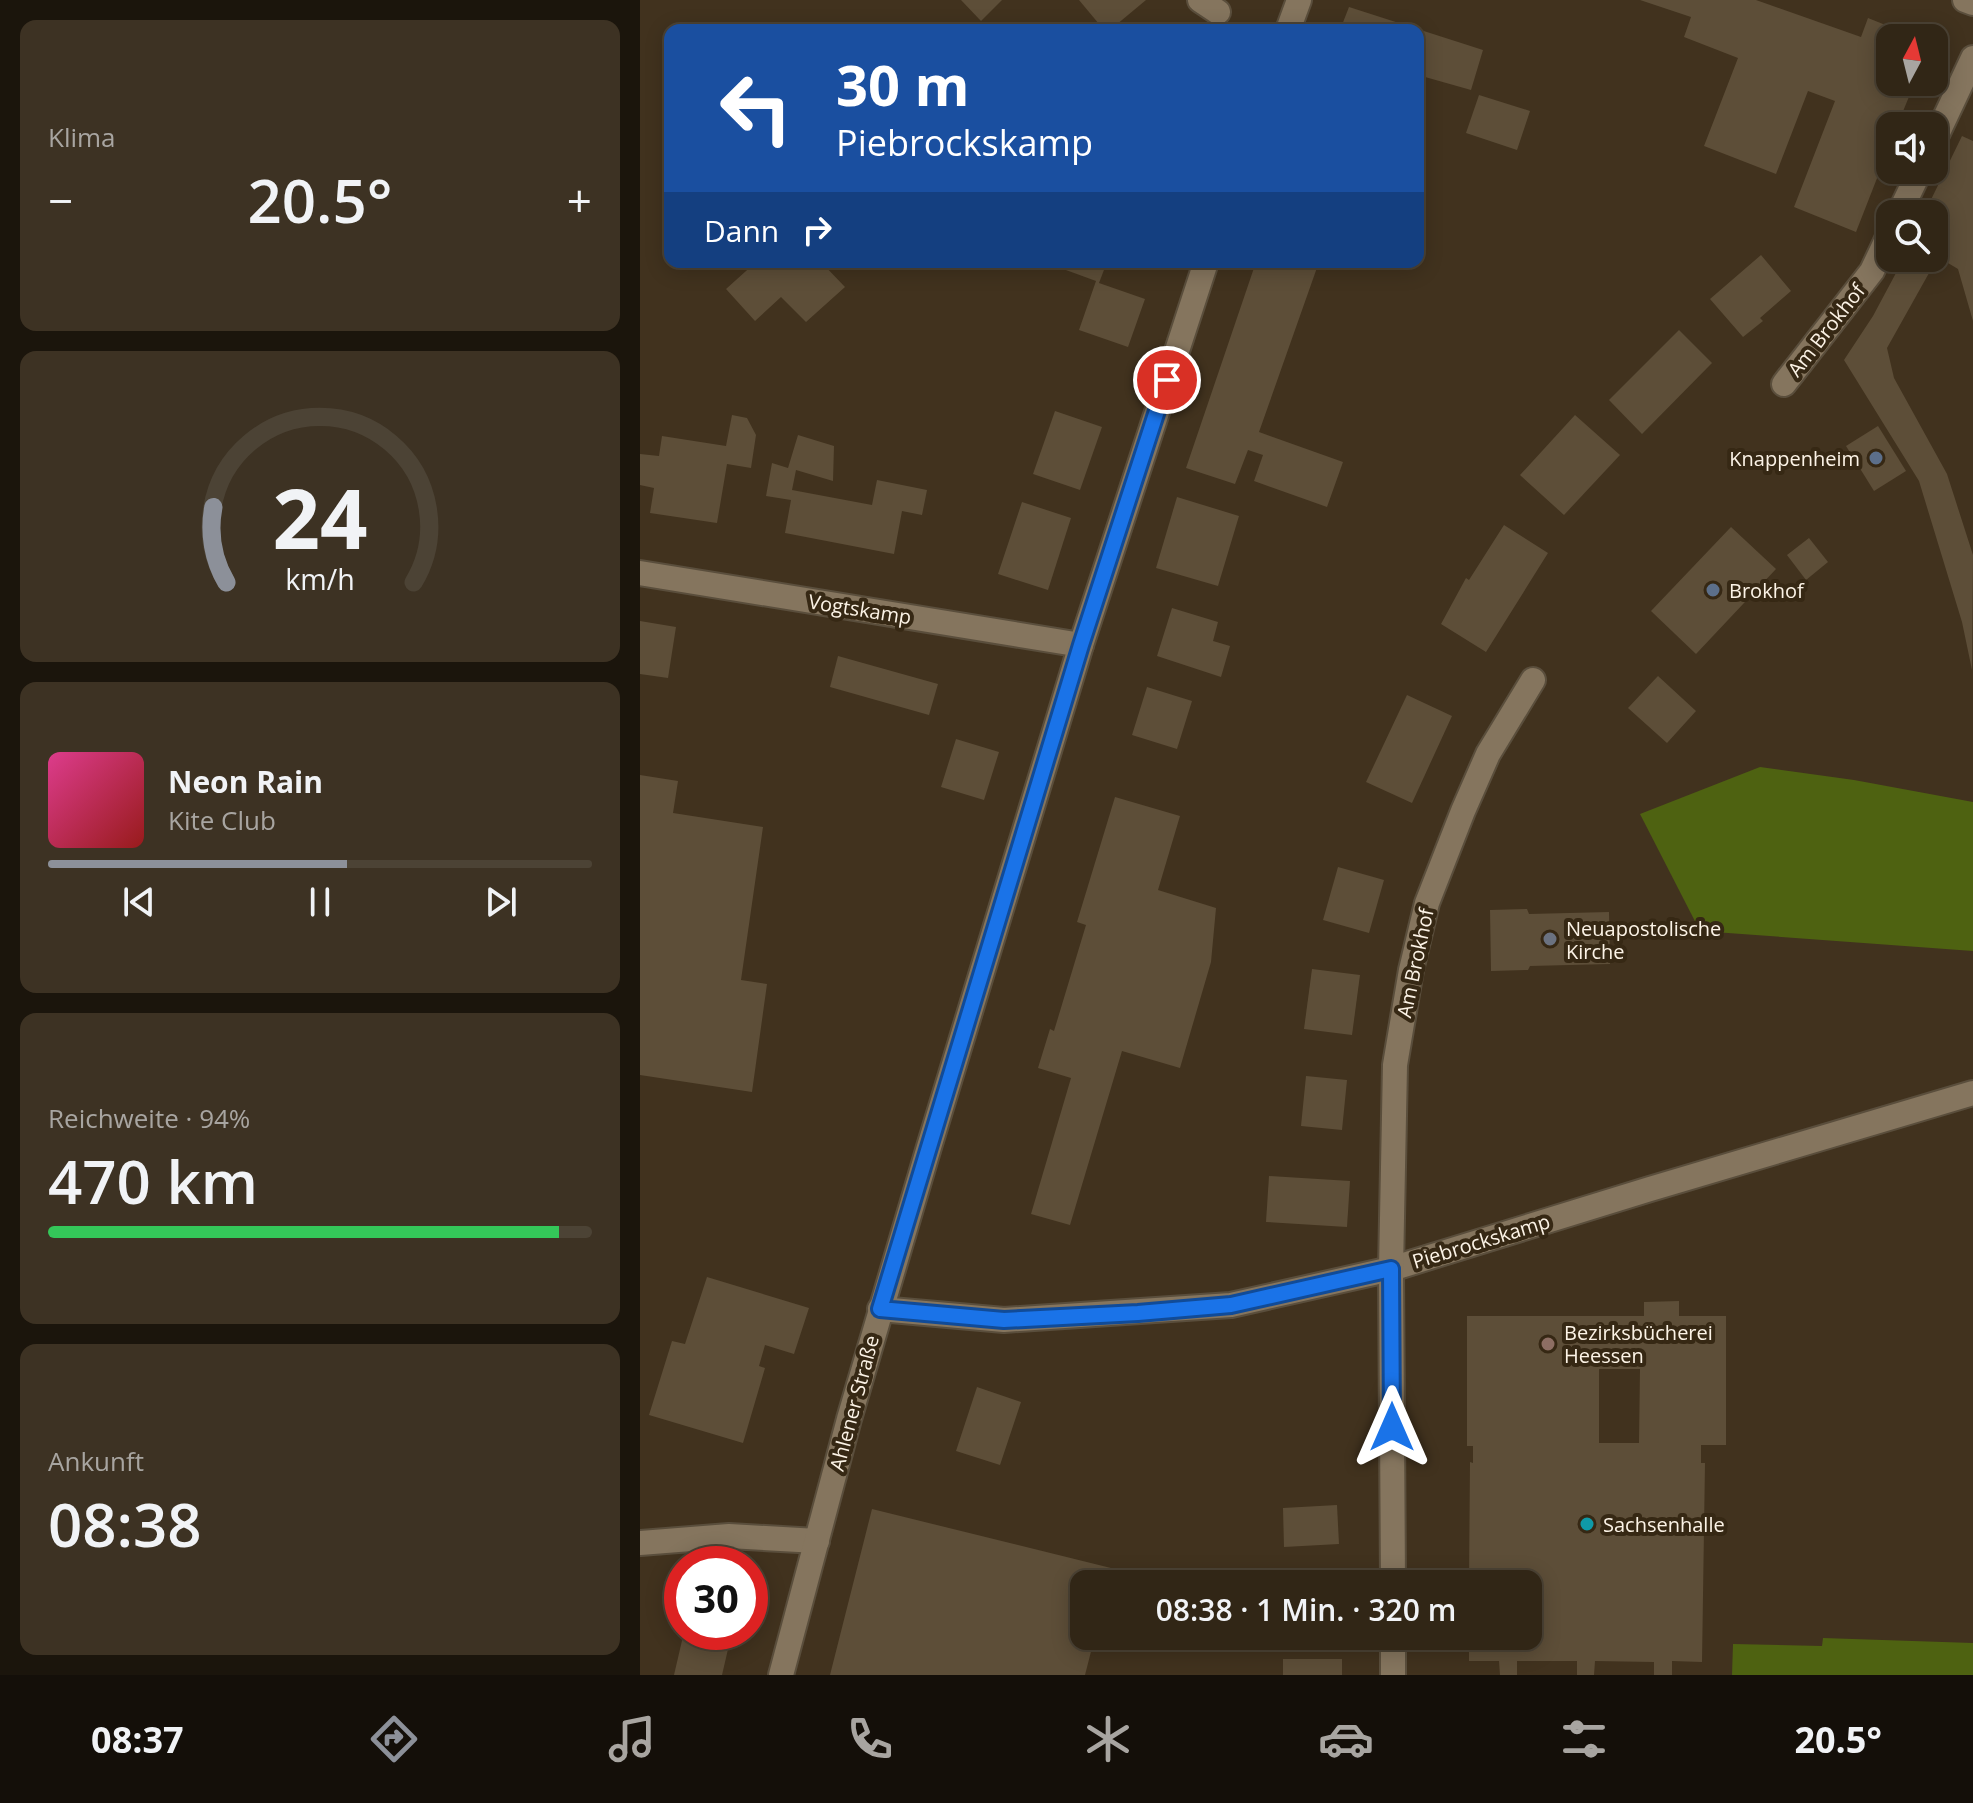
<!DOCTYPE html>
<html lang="de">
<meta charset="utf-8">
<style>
body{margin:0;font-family:"Open Sans",sans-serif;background:#3d3223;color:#f1f3f6;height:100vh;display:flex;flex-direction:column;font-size:30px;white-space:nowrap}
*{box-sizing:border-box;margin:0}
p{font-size:26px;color:#a8a5a1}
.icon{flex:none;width:44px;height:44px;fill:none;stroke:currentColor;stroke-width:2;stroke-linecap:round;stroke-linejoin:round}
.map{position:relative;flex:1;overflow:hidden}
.side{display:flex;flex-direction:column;gap:20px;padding:20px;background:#1b150c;width:640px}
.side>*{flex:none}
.hud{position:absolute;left:24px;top:24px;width:760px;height:244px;border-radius:16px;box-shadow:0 4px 20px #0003,0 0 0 2px #4c4335;background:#1a4fa0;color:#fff;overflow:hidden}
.needle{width:52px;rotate:7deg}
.controls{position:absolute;left:1236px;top:24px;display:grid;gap:16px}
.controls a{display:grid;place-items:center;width:72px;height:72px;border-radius:16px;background:#312616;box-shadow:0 4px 20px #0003,0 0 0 2px #4c4335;font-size:40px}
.speed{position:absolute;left:24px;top:1546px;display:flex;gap:16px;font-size:40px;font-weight:700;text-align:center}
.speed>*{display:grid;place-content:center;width:104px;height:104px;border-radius:50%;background:#312616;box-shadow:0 4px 20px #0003,0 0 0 2px #4c4335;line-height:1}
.speed .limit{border:12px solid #d22;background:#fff;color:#111}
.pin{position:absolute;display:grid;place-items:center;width:68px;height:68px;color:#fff;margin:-34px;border:4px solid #fff;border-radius:50%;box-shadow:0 2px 8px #0007}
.me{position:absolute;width:88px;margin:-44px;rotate:0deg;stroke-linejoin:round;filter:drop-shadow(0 0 6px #0008)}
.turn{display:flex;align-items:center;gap:28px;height:168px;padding:0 40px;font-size:36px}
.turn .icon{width:104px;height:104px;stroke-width:2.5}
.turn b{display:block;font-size:56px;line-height:68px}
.then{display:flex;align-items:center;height:76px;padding:0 40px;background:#0003;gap:16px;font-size:30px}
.big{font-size:60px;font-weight:600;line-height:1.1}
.side .card{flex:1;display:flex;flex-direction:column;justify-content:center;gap:12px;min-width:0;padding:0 28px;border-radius:16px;background:#3d3223}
.side .dial{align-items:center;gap:0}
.dial svg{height:208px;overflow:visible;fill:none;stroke:#4c4335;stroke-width:7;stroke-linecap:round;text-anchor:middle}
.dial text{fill:#f1f3f6;stroke:none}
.song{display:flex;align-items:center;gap:24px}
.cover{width:96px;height:96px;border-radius:12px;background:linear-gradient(135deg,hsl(330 70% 55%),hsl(0 70% 35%))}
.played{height:8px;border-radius:4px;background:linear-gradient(90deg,#8c9099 55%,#4c4335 55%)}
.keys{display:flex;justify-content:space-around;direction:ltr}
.heat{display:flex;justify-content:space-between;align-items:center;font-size:44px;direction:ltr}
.charge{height:12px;border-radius:6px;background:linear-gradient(90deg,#34c759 94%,#4c4335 0)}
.trip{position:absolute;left:430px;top:1570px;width:472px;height:80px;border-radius:16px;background:#312616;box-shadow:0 4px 20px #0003,0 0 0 2px #4c4335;font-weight:600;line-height:80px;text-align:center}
.dock{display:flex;height:128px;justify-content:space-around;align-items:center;background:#140f09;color:#a8a5a1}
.dock .icon{width:56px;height:56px}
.dock .active{color:#8c9099}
.dock b{font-size:36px;color:#f1f3f6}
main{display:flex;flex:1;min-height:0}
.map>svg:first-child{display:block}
.green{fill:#4e6211}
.building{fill:#5d4e38;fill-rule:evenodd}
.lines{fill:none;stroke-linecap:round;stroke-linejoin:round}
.street-casing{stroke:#5a4e3c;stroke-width:28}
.secondary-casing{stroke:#5a4e3c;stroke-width:28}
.street{stroke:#85755e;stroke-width:24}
.secondary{stroke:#85755e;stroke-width:24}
.route-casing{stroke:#114b97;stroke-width:20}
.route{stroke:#1a73e8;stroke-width:14}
.service-dot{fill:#5c6f8a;stroke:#362814;stroke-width:3}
.worship-dot{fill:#6b7280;stroke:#362814;stroke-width:3}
.education-dot{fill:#8d6e63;stroke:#362814;stroke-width:3}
.culture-dot{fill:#0f9aa8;stroke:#362814;stroke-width:3}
.labels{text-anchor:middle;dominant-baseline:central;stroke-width:8;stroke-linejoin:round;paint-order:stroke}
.street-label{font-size:20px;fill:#fcf3e6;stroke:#362814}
.poi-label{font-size:20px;fill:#fcf3e6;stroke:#362814;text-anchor:start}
</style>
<main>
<section class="side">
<div class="card"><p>Klima</p>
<div class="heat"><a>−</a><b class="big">20.5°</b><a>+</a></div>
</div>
<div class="card dial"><svg viewBox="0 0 100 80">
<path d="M14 69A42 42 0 1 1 86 69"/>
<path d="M14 69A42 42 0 0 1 9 40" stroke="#8c9099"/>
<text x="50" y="56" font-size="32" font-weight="700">24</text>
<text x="50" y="72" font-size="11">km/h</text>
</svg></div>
<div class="card">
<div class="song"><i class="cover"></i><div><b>Neon Rain</b><p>Kite Club</p></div></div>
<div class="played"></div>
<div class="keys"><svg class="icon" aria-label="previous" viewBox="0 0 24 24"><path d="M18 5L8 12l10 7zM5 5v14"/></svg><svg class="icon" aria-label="pause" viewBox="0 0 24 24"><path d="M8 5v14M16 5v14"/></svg><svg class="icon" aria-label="next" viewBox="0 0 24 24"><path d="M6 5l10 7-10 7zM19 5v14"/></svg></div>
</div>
<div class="card"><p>Reichweite · 94%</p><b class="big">470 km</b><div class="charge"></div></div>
<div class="card"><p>Ankunft</p><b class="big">08:38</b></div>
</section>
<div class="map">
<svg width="1333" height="1675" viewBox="0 0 1333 1675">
<rect width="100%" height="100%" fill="#41321e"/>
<g class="green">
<path d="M1120,767L1214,780L1333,802V951L1060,931L1000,814Z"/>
<path d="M1183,1638L1333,1643V1675H1092L1093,1644L1182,1646Z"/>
</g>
<g class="building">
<path d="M321,0H362L341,21Z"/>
<path d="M439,0H506L470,30H464Z"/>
<path d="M1000,0H1116L1221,37L1228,18L1278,38H1250V82H1275L1257,126H1250V145L1216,232L1154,207L1195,101L1168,91L1136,174L1064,146L1098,58L1044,37L1051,17Z"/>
<path d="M709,7L843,50L831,90L778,75V30H700Z"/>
<path d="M839,95L890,111L877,150L826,133Z"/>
<path d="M1322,136L1333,141V321L1318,269L1298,257L1247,348L1254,378L1307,474L1333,555L1332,670L1322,622L1279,481L1204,360L1233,316L1264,258H1294V214H1284Z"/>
<path d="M1121,255L1151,291L1120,318L1123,321L1103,337L1070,299Z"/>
<path d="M116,262H181L205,287L166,322L141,297L115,321L86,289Z"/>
<path d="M404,262H467L459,283L505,299L488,347L439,330L456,281Z"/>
<path d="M616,262H679L619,432L703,462L687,507L614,481L623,455L608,450L595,484L546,468Z"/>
<path d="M1039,330L1072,363L1002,434L969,400Z"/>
<path d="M415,411L462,427L440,490L393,474Z"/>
<path d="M92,415L107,418L116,435L111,468L87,464L77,523L10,513L14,488L0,485V454L19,456L22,436L86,446Z"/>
<path d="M935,415L980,455L924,515L880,475Z"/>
<path d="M1238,426L1266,471L1234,491L1206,446Z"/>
<path d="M158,435L194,446L193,481L156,470L152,490L232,505L237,480L287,490L282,515L262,511L254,554L145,533L151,500L126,496L132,463L148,468Z"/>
<path d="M537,497L599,516L578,586L516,568Z"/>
<path d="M382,502L431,518L408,590L358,574Z"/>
<path d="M864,525L908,553L846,652L801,624L826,578L829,580Z"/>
<path d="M1091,527L1136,569L1056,654L1011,611Z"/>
<path d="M1169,538L1188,562L1166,580L1147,555Z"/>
<path d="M532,608L578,622L573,641L590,646L581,677L517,656Z"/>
<path d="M0,621L36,627L28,678L0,674Z"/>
<path d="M198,656L298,684L289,715L190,687Z"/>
<path d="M1018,676L1056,711L1027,743L988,708Z"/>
<path d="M507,687L552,701L537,749L492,735Z"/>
<path d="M767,695L812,716L772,803L726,782Z"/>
<path d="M316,739L359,752L344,800L301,787Z"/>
<path d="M0,775L38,781L33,813L123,827L101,980L127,984L112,1092L0,1075Z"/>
<path d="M475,797L540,816L518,890L576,908L571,962L540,1068L482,1051L430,1225L391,1214L431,1078L398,1068L410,1029L414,1031L446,925L437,922Z"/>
<path d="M698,867L744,880L729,933L683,920Z"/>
<path d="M887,909L889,914L969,912L970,964L890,966L888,970L851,971L850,910Z"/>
<path d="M672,969L720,975L712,1035L664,1029Z"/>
<path d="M666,1076L707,1080L702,1130L661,1126Z"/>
<path d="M629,1176L710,1181L707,1227L626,1222Z"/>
<path d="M67,1277L169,1308L154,1354L125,1345L119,1366L125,1368L103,1443L9,1415L32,1341L45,1344Z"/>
<path d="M1039,1301V1316H1086V1445H1061V1463H1065L1062,1662L1032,1661V1675H1014V1662L955,1661L954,1675H937V1661H877V1675H860L859,1661H829V1636H888V1584H829L830,1462L833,1463V1446H827V1316H1004V1302ZM959,1369H1000L999,1443H959Z"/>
<path d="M337,1387L381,1402L360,1465L316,1451Z"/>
<path d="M697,1505L699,1544L644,1547L643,1508Z"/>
<path d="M232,1509L471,1568L468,1584H444V1636H455L445,1675H190Z"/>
<path d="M702,1570L703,1584H662V1571Z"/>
<path d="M44,1632H92L82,1675H34Z"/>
<rect x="643" y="1659" width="59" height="16"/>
</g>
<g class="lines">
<defs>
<g id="street">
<path d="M560,0L578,12"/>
<path d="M1294,141L1333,58"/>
<path d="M1259,214L1280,170"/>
<path d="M1144,384L1232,271L1250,233"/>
<path d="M0,573L441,645"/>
<path d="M240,1309L364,1320L591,1305L751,1269L1010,1189L1333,1093"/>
<path d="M0,1543L89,1536L177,1541"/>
<path d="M753,1584L751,1269L755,1065L771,970L787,903L823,811L848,754L893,680"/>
<path d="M753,1636V1675"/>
</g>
<g id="secondary">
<path d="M1325,0L1333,3"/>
<path d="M648,30L659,0"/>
<path d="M141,1675L209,1419L289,1147L441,645L566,262"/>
</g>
</defs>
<use href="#street" class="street-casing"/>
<use href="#secondary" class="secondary-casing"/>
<use href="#street" class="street"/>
<use href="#secondary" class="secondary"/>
</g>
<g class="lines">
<defs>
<path id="route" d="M527,380L441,645L240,1309L364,1320L498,1313L591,1305L751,1269L752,1427"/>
</defs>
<use href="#route" class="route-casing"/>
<use href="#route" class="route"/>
</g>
<g class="service-dot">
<circle cx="1236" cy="458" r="8"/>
<circle cx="1073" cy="590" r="8"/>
</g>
<circle class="worship-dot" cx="910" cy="939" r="8"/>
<circle class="education-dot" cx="908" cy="1344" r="8"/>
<circle class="culture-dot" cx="947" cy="1524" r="8"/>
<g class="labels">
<g class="street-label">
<text transform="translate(1186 330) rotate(-52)">Am Brokhof</text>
<text transform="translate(220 609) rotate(9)">Vogtskamp</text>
<text transform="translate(775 963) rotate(-78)">Am Brokhof</text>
<text transform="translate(841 1241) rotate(-17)">Piebrockskamp</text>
<text transform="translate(214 1403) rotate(-75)">Ahlener Straße</text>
</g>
<g class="poi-label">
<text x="1220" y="458" text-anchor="end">Knappenheim</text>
<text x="1089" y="590">Brokhof</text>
<text x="926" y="928">Neuapostolische<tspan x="926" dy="23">Kirche</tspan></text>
<text x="924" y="1332">Bezirksbücherei<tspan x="924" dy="23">Heessen</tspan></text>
<text x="963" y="1524">Sachsenhalle</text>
</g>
</g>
</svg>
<div class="controls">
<a><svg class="needle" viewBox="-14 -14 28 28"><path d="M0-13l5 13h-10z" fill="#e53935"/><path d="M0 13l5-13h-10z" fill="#a8a5a1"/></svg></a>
<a><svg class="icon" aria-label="sound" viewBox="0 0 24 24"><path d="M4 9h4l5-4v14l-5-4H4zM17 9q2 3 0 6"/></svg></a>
<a><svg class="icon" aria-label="search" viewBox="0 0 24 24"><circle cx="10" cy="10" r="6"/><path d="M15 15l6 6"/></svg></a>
</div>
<div class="speed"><div class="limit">30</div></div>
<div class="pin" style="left:527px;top:380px;background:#d93025"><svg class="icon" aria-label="arrive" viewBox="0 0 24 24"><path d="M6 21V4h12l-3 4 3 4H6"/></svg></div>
<svg class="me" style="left:752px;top:1427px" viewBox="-20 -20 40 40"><path d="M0-17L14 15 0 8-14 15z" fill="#1a73e8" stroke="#fff" stroke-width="4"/></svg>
<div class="trip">08:38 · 1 Min. · 320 m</div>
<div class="hud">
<div class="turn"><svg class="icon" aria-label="left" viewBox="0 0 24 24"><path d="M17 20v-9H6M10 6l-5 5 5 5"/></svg><div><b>30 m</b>Piebrockskamp</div></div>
<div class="then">Dann<svg class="icon" aria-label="right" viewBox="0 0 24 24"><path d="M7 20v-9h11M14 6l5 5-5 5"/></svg></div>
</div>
</div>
</main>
<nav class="dock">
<b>08:37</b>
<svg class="icon active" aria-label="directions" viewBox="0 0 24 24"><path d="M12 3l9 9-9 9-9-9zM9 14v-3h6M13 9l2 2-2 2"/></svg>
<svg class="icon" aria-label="music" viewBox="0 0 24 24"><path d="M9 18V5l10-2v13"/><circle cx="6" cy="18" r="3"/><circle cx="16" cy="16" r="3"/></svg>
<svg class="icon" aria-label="phone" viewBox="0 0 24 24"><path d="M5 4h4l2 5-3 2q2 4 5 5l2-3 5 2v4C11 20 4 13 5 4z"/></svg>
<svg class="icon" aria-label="climate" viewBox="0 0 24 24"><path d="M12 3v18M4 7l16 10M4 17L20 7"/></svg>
<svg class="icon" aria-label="car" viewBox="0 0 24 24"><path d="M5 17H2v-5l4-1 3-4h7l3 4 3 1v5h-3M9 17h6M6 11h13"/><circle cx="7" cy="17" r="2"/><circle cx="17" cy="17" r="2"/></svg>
<svg class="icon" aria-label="filters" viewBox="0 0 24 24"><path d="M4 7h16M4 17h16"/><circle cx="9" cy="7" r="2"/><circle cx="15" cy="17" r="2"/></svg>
<b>20.5°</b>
</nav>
